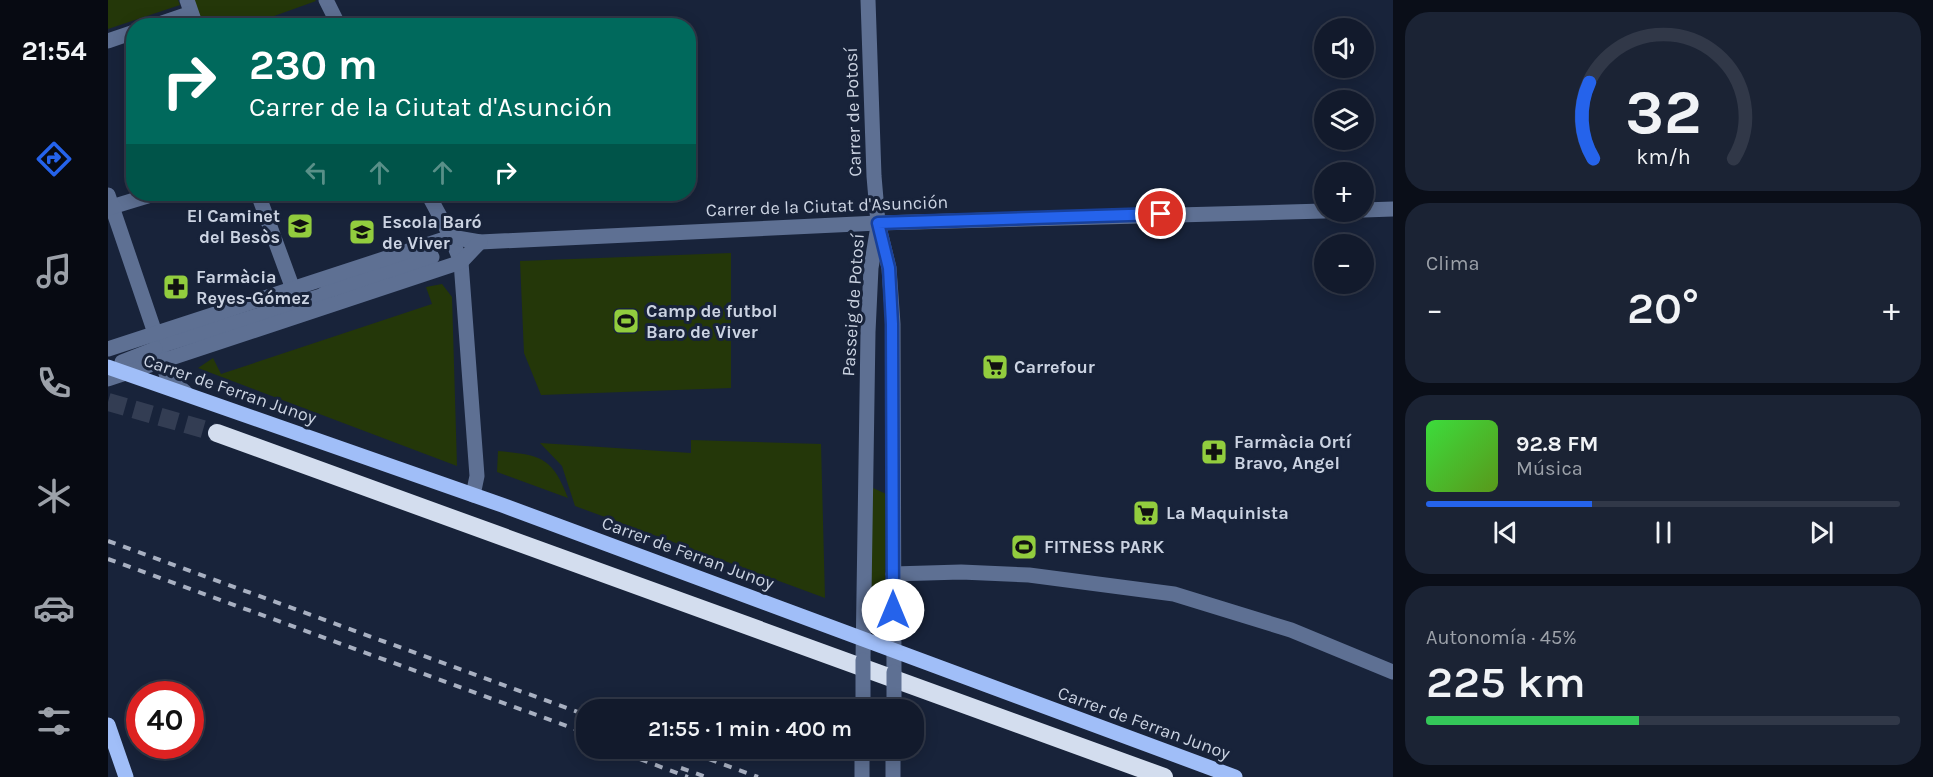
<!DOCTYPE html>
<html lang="es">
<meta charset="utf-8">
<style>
body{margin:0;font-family:Karla,sans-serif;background:#1b2334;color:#f1f3f6;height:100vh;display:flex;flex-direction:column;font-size:22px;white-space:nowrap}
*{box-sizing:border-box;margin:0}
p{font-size:20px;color:#9ca1a9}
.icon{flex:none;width:33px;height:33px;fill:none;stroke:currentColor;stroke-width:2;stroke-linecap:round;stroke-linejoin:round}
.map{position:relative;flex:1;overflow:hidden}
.panel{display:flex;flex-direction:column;gap:12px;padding:12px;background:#0a0e18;width:540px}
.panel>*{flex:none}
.banner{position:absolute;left:18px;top:18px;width:570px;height:183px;border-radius:24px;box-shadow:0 3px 15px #0003,0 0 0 2px #313848;background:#00695c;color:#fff;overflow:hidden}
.buttons{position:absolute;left:1206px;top:18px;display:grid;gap:12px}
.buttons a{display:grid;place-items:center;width:60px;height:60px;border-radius:50%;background:#121a2c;box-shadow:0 3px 15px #0003,0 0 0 2px #313848;font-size:30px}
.speed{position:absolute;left:18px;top:681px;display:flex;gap:12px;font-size:30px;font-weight:700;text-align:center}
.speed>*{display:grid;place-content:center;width:78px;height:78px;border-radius:50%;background:#121a2c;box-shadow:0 3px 15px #0003,0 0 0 2px #313848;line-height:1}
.speed .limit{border:9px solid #d22;background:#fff;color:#111}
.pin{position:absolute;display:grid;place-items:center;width:51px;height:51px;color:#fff;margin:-26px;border:3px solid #fff;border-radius:50%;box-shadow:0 2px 6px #0007}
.me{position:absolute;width:66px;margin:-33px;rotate:0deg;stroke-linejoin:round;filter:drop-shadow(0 0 4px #0008)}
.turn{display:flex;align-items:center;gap:21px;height:126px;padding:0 24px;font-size:27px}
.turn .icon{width:78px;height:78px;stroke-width:2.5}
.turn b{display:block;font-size:42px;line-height:51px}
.lanes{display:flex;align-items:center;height:57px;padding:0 24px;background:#0003;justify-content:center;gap:30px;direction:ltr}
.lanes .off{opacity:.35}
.big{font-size:45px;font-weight:600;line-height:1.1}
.panel .widget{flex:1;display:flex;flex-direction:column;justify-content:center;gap:9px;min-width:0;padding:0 21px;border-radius:24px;background:#1b2334}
.panel .dial{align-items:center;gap:0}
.dial svg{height:156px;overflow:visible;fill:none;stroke:#313848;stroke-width:7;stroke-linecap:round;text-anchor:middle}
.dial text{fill:#f1f3f6;stroke:none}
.song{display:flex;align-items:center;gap:18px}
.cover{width:72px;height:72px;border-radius:9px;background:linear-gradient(135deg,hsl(120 70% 55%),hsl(90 70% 35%))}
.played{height:6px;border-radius:3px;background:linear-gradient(90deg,#2563eb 35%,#313848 35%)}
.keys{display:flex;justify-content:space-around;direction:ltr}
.heat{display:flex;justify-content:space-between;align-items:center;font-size:33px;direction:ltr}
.charge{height:9px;border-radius:4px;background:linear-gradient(90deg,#34c759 45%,#313848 0)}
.trip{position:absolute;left:468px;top:699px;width:348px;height:60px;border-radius:24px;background:#121a2c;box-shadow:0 3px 15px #0003,0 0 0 2px #313848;font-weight:600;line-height:60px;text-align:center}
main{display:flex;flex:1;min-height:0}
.dock{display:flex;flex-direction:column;width:108px;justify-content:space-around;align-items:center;background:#070a12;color:#9ca1a9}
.dock .icon{width:42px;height:42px}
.dock .current{color:#2563eb}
.dock b{font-size:27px;color:#f1f3f6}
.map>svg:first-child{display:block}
.green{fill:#243709}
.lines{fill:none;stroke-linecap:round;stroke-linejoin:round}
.highway-tunnel{stroke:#333d53;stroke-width:18;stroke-dasharray:18 9;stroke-linecap:butt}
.minor{stroke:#5e7093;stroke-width:15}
.major{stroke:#a0bef8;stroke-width:15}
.highway{stroke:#d3ddee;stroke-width:18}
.rail{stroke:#a8b0c1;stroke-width:4;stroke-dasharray:8 8;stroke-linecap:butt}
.minor-bridge{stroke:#5e7093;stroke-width:15}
.route-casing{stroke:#184099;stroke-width:15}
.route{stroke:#2563eb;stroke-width:10}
.labels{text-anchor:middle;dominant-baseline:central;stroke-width:6;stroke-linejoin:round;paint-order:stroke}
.street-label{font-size:18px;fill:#cbd3e2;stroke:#18233a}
.poi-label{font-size:18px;font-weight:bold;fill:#cbd3e2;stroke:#18233a;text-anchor:start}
</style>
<main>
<nav class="dock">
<b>21:54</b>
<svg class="icon current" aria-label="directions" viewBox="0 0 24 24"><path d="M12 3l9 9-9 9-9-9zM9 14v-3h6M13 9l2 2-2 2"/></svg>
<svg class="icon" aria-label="music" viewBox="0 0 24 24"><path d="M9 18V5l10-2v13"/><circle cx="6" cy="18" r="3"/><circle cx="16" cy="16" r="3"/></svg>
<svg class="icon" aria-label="phone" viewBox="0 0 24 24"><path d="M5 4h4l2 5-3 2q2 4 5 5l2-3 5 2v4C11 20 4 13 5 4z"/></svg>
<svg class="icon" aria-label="climate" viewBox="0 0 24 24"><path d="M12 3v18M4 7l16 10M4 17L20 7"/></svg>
<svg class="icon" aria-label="car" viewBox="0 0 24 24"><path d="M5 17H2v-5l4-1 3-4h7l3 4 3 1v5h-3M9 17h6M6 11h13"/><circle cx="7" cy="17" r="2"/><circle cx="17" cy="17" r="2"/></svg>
<svg class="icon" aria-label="filters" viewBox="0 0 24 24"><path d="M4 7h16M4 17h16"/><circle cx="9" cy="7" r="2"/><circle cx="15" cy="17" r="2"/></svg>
</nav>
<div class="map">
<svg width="1285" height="777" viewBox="0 0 1285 777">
<rect width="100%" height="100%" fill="#18233a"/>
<g class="green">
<path d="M0,0H70L72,5L0,29Z"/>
<path d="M83,0H207L208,1L141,25L92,26Z"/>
<path d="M623,253V388L433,395L416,353L412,261Z"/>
<path d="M334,284L344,297L349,466L90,368L105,358L113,374L324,304L318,287Z"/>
<path d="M583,440L713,444L717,598L467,506L454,466L432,443L583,453Z"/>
<path d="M390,451C432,455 444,456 460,498L389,472Z"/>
<path d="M763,487L778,494L777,622L762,616Z"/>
</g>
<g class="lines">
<path class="highway-tunnel" d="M0,402L109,433"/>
<g class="minor">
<path d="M79,0L88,26"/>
<path d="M218,0L231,26"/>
<path d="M760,0L766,176L770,223L781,268L785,324L786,672"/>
<path d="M45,26L83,13"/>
<path d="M0,41L26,32"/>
<path d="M150,194L185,289"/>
<path d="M320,194L343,237L353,262L369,476L365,495"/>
<path d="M0,195L47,333L59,377L77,392"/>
<path d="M0,208L46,194"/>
<path d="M1256,210L1285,209"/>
<path d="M58,344L213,296L220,291L324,257"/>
<path d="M0,349L343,237L372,242L770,223L1216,211"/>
<path d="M14,362L47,349"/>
<path d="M0,379L353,262L372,242"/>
<path d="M785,574L853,572L921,575L1066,594L1183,630L1285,672"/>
<path d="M755,660L760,332L763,268L769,232"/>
<path d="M754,777V748"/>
<path d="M785,777V748"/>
</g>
<g class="major">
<path d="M0,367L394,505L1127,777"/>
<path d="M0,725L18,777"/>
</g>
<path class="highway" d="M109,433L1056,777"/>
<g class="rail">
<path d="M0,541L478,715"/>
<path d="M0,559L478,733"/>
<path d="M502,748L580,777"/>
<path d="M553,748L578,758"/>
<path d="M571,748L650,777"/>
<path d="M573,768L598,777"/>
</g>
<g class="minor-bridge">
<path d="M755,710V660"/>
<path d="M786,710V672"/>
</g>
</g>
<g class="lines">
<defs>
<path id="route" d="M785,610L784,324L781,268L770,223L1053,214"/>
</defs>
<use href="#route" class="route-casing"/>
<use href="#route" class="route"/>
</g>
<defs>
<symbol id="school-square" viewBox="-11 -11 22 22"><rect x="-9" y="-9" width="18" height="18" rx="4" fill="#92cd3e" stroke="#18233a"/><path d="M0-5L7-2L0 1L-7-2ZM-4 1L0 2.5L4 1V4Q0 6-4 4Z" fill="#111"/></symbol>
<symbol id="pharmacy-square" viewBox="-11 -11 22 22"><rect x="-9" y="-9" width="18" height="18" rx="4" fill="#92cd3e" stroke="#18233a"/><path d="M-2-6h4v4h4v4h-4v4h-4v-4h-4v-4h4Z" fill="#111"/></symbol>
<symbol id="stadium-square" viewBox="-11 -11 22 22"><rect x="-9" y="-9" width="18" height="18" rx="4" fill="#92cd3e" stroke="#18233a"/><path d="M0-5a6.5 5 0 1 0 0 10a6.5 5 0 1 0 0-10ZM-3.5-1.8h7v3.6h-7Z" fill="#111"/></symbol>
<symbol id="supermarket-square" viewBox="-11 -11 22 22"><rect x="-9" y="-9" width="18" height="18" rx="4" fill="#92cd3e" stroke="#18233a"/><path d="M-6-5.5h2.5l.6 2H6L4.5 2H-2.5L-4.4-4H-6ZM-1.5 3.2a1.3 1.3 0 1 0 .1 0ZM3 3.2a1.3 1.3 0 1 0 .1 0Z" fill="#111"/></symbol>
</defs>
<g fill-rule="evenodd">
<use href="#school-square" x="177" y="211" width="30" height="30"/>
<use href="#school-square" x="239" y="217" width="30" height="30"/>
<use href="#pharmacy-square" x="53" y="272" width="30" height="30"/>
<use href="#stadium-square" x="503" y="306" width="30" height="30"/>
<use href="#supermarket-square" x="872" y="352" width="30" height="30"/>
<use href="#pharmacy-square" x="1091" y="437" width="30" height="30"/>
<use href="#supermarket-square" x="1023" y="498" width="30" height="30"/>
<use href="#stadium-square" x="901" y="532" width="30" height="30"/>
</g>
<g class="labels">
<g class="street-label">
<text transform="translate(745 112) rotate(-92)">Carrer de Potosí</text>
<text transform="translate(719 206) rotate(-2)">Carrer de la Ciutat d'Asunción</text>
<text transform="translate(745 305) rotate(-86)">Passeig de Potosí</text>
<text transform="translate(122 389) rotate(19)">Carrer de Ferran Junoy</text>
<text transform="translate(580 553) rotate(20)">Carrer de Ferran Junoy</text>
<text transform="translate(1036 723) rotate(20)">Carrer de Ferran Junoy</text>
</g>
<g class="poi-label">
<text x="172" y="216" text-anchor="end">El Caminet<tspan x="172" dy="21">del Besòs</tspan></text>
<text x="274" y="222">Escola Baró<tspan x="274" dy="21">de Viver</tspan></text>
<text x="88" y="277">Farmàcia<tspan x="88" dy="21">Reyes-Gómez</tspan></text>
<text x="538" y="311">Camp de futbol<tspan x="538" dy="21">Baro de Viver</tspan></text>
<text x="906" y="367">Carrefour</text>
<text x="1126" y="442">Farmàcia Ortí<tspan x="1126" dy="21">Bravo, Angel</tspan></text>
<text x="1058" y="513">La Maquinista</text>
<text x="936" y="547">FITNESS PARK</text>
</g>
</g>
</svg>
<div class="buttons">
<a><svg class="icon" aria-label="sound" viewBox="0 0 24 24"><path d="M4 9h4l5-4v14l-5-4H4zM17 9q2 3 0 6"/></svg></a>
<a><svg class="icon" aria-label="layers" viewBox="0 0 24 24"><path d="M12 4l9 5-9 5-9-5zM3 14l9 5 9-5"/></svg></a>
<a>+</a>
<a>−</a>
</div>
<div class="speed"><div class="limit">40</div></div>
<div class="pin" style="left:1053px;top:214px;background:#d93025"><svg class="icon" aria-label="arrive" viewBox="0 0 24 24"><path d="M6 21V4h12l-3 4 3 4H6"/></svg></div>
<svg class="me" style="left:785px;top:610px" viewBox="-20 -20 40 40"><circle r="19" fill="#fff"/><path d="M0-13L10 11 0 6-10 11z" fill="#2563eb"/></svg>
<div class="trip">21:55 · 1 min · 400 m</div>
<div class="banner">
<div class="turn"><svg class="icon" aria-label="right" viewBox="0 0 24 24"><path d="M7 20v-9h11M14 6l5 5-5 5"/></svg><div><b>230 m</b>Carrer de la Ciutat d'Asunción</div></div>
<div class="lanes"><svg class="icon off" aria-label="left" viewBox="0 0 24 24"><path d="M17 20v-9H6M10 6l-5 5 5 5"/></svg><svg class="icon off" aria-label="ahead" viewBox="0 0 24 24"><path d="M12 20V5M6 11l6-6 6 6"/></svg><svg class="icon off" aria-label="ahead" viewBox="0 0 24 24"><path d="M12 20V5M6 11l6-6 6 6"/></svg><svg class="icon" aria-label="right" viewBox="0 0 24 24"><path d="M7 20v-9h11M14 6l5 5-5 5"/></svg></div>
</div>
</div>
<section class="panel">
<div class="widget dial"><svg viewBox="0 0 100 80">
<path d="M14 69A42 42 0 1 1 86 69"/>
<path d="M14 69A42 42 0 0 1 12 30" stroke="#2563eb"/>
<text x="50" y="56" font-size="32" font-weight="700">32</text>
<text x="50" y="72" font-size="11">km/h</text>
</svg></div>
<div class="widget"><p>Clima</p>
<div class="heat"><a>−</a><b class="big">20°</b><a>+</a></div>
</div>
<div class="widget">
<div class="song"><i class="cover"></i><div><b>92.8 FM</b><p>Música</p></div></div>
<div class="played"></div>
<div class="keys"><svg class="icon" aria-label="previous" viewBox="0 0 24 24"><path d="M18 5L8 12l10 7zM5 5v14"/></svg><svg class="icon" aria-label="pause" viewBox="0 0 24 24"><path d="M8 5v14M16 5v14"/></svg><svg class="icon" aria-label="next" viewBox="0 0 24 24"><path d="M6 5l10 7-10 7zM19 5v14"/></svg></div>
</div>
<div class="widget"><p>Autonomía · 45%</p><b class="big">225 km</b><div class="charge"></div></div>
</section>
</main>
